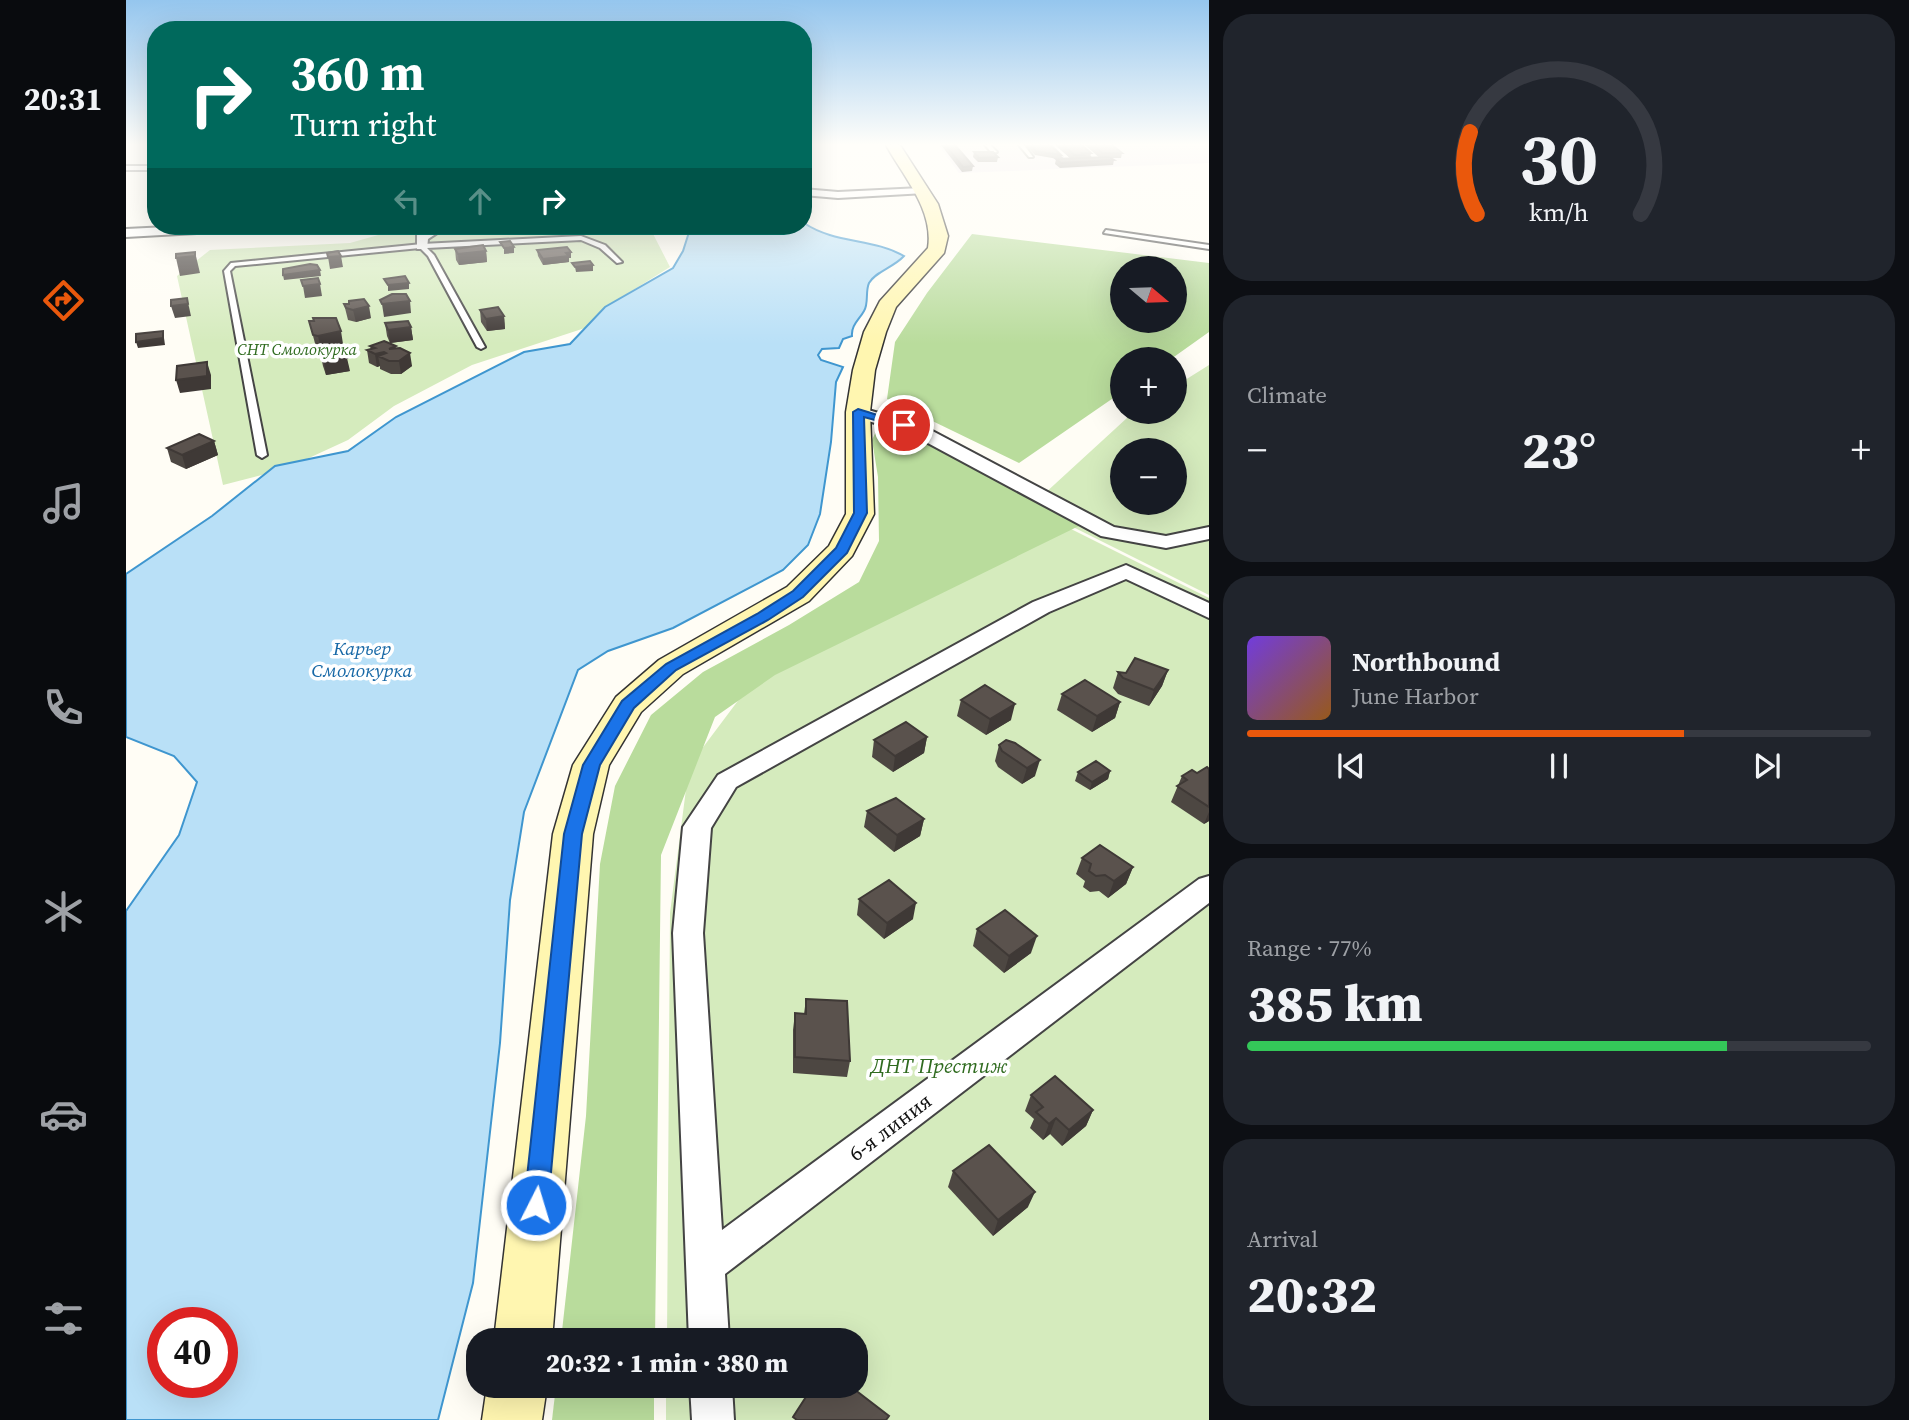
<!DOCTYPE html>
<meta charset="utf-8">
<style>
body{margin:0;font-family:"Source Serif 4",serif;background:#20242c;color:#f1f3f6;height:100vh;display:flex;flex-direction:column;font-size:26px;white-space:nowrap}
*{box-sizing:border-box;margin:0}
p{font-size:23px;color:#9ea1a6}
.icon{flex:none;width:38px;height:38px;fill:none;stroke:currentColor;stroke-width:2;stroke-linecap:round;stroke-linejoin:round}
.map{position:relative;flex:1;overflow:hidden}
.sheet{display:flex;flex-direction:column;gap:14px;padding:14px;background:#0d0f14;width:700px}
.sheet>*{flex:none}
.hud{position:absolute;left:21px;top:21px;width:665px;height:214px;border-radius:28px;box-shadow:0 7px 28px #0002;background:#00695c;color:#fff;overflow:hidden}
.needle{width:46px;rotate:109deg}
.buttons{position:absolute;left:984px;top:256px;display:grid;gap:14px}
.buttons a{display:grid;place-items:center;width:77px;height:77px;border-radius:50%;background:#171b24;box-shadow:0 7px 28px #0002;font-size:35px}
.speed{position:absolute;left:21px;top:1307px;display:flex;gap:14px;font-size:35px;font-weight:700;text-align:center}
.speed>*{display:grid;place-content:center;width:91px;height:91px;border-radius:50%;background:#171b24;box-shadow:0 7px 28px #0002;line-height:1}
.speed .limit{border:10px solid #d22;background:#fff;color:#111}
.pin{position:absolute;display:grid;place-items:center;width:60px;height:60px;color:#fff;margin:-30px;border:4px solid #fff;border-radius:50%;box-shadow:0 2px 7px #0007}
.me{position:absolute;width:77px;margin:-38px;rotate:5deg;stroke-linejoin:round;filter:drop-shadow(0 0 5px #0008)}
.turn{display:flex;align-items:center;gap:24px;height:147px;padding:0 28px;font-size:32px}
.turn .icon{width:91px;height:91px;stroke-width:2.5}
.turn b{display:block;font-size:49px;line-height:60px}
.lanes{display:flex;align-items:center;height:66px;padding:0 28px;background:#0003;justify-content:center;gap:35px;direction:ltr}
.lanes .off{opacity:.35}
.big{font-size:52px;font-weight:800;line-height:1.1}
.sheet .widget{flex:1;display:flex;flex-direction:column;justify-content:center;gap:10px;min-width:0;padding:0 24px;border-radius:28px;background:#20242c}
.sheet .dial{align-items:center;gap:0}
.dial svg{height:182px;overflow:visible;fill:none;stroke:#363941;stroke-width:7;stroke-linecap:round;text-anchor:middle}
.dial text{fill:#f1f3f6;stroke:none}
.song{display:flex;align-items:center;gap:21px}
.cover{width:84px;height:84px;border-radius:10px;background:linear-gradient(135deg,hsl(260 70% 55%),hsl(30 70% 35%))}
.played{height:7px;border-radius:4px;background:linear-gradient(90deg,#ea580c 70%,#363941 70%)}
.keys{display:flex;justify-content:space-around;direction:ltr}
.heat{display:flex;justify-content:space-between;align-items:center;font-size:38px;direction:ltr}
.charge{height:10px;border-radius:5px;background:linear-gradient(90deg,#34c759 77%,#363941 0)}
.trip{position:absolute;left:340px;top:1328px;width:402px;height:70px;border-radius:28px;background:#171b24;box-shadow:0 7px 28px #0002;font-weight:800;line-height:70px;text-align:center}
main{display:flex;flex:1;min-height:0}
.tabs{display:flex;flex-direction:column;width:126px;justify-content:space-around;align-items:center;background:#090b0e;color:#9ea1a6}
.tabs .icon{width:49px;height:49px}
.tabs .active{color:#ea580c}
.tabs b{font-size:32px;color:#f1f3f6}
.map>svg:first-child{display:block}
.industrial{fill:#eee6ef}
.green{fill:#d5ebbd;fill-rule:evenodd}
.forest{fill:#b9dc9c;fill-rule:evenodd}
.water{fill:#b9e0f7;stroke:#3f96cf;stroke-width:2;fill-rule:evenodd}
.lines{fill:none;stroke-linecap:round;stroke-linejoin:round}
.lane-casing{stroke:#444;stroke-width:4}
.street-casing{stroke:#444;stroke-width:4}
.secondary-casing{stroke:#333;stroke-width:3}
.lane{fill:#fff;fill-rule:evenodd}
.street{fill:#fff;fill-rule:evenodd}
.secondary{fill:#fff6b0;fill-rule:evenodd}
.wall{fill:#4d4742}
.shaded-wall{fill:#3f3936}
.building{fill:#5a524d;stroke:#3f3936;stroke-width:2}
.route{fill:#1a73e8;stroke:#114b97;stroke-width:2}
.labels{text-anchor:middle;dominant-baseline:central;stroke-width:7;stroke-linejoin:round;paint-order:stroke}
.far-park-label{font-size:16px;font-style:italic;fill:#2f6b1f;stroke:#fff}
.water-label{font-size:19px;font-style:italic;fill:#1768a6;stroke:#fff}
.near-park-label{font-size:21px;font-style:italic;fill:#2f6b1f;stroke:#fff}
.near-street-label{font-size:21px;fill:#111;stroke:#fff}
</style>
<main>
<nav class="tabs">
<b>20:31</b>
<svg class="icon active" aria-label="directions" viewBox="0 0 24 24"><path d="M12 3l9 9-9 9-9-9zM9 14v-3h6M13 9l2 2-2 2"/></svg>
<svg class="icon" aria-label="music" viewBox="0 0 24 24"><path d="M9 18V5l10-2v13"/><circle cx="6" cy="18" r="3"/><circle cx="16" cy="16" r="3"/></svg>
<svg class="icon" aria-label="phone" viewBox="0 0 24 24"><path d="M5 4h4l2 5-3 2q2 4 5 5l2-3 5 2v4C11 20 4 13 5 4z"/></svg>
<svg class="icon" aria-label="climate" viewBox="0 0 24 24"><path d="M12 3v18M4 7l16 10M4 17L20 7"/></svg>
<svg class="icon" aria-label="car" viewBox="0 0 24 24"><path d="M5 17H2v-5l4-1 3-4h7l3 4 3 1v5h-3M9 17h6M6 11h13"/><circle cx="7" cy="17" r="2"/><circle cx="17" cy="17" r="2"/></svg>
<svg class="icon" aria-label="filters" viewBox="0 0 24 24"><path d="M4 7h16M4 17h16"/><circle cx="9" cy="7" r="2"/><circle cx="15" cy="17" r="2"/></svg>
</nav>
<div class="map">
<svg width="1083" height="1420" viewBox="0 0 1083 1420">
<rect width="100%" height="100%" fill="#fffdf5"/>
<path class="industrial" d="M812,145H1083V163L833,173Z"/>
<g class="green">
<path d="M284,226H523L544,267L488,302L462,327L346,365L268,406L222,440L159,469L97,485L51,276L84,250L224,243Z"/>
<path d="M1083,365V595L905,506L1001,418L1012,411H1048V387ZM996,450H1048V502H996Z"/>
<path d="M939,526L1083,598V1420H540V1386H730V1340H541L544,913L563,766L635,670Z"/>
</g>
<g class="forest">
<path d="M846,234L1083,263V332L1045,359H996V392L893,463L761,399L769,342L801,293ZM996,268H1048V320H996Z"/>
<path d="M753,425L799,436L955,525L649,675L589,717L535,855L529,1340H435L460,1116L474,864L489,786L525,715L577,672L663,625L733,582L753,541L752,477L746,440Z"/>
<path d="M430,1386H528V1420H426Z"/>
</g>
<path class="water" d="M678,223C709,244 747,238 778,256C767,268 750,271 743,283C739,292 743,303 738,311C733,320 725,325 726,336L717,339L713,348L696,349L692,355L695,360L717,367L710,382L705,442L694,514L682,545L657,570L547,628L482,651L452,670L398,812L384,900L374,1043L347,1283L312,1420H0V911L53,835L71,782L48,756L0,737V574L86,516L149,466L222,451L270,417L398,352L444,344L479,307L547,268L557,251L565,226H677ZM37,1323H96V1382H37Z"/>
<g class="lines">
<defs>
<g id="lane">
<path d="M859,145H864L871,152L866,153Z"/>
<path d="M893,145H898L907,157H903Z"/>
<path d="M923,145H929L945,159H968L953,145H959L976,160L942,162Z"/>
<rect x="0" y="166" width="30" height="4"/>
<path d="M980,230L1083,245V249L978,233Z"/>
<path d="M455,236L479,245L496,262L491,263L474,248L455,240L301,248L308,255L359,347L355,349L351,347L302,256L294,248L109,266L104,271L141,455L136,458L131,455L98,271L105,263L296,244Z"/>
</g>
<g id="street">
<path d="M795,188L801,191L799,193L712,198L677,195V189L712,192Z"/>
<path d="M62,226H130L124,230L0,237V229Z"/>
<path d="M307,226H322L302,239L301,249H291V235Z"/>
<path d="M732,407L797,426L988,527L1040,536L1083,527V539L1040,548L975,536L785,434L726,416L723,412Z"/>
<path d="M1000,565L1083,603V618L1000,579L923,612L610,787L585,828L577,933L596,1230L1073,879L1083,876V903L599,1274L603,1340H563L547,933L557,827L592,775L907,602Z"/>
<path d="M564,1386H606L608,1420H566Z"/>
</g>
<g id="secondary">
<path d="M760,145H774L812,204L822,236L818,253L770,307L760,332L749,370L744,412L748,514L726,556L683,601L557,674L515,712L483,765L467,834L426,1340H368L427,834L447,765L490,697L533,660L661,587L703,546L720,514V412L727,370L738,332L754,301L802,248C808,210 777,176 760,145Z"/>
<path d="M361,1386H421L416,1420H356Z"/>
</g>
</defs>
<use href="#lane" class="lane-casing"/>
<use href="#street" class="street-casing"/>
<use href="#secondary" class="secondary-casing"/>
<use href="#lane" class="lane"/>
<use href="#street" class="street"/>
<use href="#secondary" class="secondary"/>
</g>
<g class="wall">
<path d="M815,145H829L847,166L846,171L836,172Z"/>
<path d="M899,145H925L935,155L934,159H945L931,145H956L965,153L964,158L974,157L960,145H986L996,153L995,158H985L988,160L987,165L934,168L929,164L930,159H932L909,155Z"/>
<path d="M848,152L872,157L871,162H852L847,157Z"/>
<path d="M329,249L360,251L361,262L333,265L330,260Z"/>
<path d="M411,250L445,252V258H443V262L417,265L412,256Z"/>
<path d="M218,304L245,318L230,322L222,320Z"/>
<path d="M354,310L378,316L379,329L361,331L355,322Z"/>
<path d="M183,321L217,344L195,349L190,347Z"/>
<path d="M259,323L285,327L287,340L264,343L261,336Z"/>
<path d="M244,346L271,348L286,366L275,374H265L254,369V366L251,367L243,363L241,350L245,349Z"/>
<path d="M194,353L224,371L200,375L197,366Z"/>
<path d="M88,441L92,455L60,469L45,462L41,448Z"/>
<path d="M1042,670L1036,686L1023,706L992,694L987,688L992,672L1000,673Z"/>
<path d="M936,694L994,702L989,718L966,732L931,710Z"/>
<path d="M835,700L885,720L860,735L831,716Z"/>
<path d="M801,737L798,753L767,772L746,757L748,740Z"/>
<path d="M880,740L909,776L896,784L872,767L869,761L873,745Z"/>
<path d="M1083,769V821L1078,824L1045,802L1056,776L1071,773Z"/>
<path d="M984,771L982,779L964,790L949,781L952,772Z"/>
<path d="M741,811L798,819L794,836L768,852L738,827Z"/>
<path d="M956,858L1007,867L1000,884L982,898L973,891L964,892L957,887L959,881L950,874Z"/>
<path d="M733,899L787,919L758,939L731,915Z"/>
<path d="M851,929L905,953L878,973L847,946Z"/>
<path d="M680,999L724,1061L721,1077L667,1073V1030L669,1013L678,1014Z"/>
<path d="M905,1095L967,1110L960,1126L936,1146L924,1134L917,1140L904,1128L908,1119L899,1111Z"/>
<path d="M827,1171L902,1207L867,1236L822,1187Z"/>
</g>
<g class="shaded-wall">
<path d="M388,247V253L378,254V248Z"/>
<path d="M360,251L361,262L333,265L332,254Z"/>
<path d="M69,252L74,273L54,276L50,258Z"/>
<path d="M445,252V258H443V262L417,265V259Z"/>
<path d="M215,256L217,267L204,269L202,257Z"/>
<path d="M467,265V271L450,272L449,267Z"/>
<path d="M194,270L195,276L158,280L157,275Z"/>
<path d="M283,283V289L262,291V285Z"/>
<path d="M194,284L196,296L179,298L177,286Z"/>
<path d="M61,298L65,316L49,318L45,306Z"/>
<path d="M284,301L285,313L258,317L256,304Z"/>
<path d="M243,306L245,318L230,322L227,310Z"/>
<path d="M378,316L379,329L361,331L360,319Z"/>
<path d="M285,327L287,340L264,343L262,330Z"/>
<path d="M37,331L39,345L12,348L10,342Z"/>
<path d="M215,331L217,344L195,349L192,336Z"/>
<path d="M258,352L259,359L252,356L254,366L251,367L249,354Z"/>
<path d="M284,353L286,366L275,374L273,361Z"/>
<path d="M221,358L224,371L200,375L198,362Z"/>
<path d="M81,362L85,375V389L54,393L50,380Z"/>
<path d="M88,441L92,455L60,469L56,455Z"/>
<path d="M1042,670L1036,686L1023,706L1028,690Z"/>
<path d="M994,702L989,718L966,732L971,716Z"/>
<path d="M889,704L885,720L860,735L864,719Z"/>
<path d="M801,737L798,753L767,772L769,756Z"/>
<path d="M914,760L909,776L896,784L901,768Z"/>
<path d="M984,771L982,779L964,790L966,782Z"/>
<path d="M1083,812V821L1078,824Z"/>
<path d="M798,819L794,836L768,852L771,835Z"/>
<path d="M1007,867L1000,884L982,898L988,881Z"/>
<path d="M790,903L787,919L758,939L761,923Z"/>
<path d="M911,936L905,953L878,973L883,956Z"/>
<path d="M967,1110L960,1126L936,1146L943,1130Z"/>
<path d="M930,1118L924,1134L917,1140L923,1124Z"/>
<path d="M909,1192L902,1207L867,1236L872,1220Z"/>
</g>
<g class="building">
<path d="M819,145H829L847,166L837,167Z"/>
<path d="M905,145H925L935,155L910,151Z"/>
<path d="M937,145H956L965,153H956L958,155H948Z"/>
<path d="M967,145H986L996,153H976Z"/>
<path d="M848,152H867L872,157L853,158Z"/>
<path d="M983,157L988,160L935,163L930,159Z"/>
<path d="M384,241L388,247L378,248L374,242Z"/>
<path d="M357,245L360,251L332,254L329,249Z"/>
<path d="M441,247L445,252L440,253L443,256L417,259L411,250Z"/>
<path d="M212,251L215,256L202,257L201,253Z"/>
<path d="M69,252V256L50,258V254Z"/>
<path d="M464,261L467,265L449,267L446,263Z"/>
<path d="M184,264L191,265L194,270L157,275V269Z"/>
<path d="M279,276L283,283L262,285L258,279Z"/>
<path d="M192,278L194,284L177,286L175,280Z"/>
<path d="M266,294H280L284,301L256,304L254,300Z"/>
<path d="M61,298L62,304L45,306V300Z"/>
<path d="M238,299L243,306L227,310L220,308L218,304H223V301Z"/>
<path d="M372,307L378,316L360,319L354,310Z"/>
<path d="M187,318H210L215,331L192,336L187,335L183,321H188Z"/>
<path d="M282,321L285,327L262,330L259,323Z"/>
<path d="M37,331V338L10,342V334Z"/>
<path d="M258,341L270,346L263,349L274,348L284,353L273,361H263L252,356L260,353L258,352L249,354L241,350L249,348L244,346Z"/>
<path d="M218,349L221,358L198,362L194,353Z"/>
<path d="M81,362V376L50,380L51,366Z"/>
<path d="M73,434L88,441L56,455L41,448Z"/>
<path d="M1009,658L1042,670L1028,690L997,678L992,672L1000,673Z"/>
<path d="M959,680L994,702L971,716L936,694Z"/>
<path d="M859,685L889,704L864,719L835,700Z"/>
<path d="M780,722L801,737L769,756L748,740Z"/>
<path d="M880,740L889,743L914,760L901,768L876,751L873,745Z"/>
<path d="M970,761L984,771L966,782L952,772Z"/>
<path d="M1081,767L1083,769V807L1051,786L1061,780L1056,776L1066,770L1071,773Z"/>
<path d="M770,798L798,819L771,835L741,811Z"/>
<path d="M974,845L1007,867L988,881L979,875L970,876L963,871L965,864L956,858Z"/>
<path d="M763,880L790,903L761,923L733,899Z"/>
<path d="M879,910L911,936L883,956L851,929Z"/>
<path d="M680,999L721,1001L724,1061L669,1057V1013L680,1014Z"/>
<path d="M929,1076L967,1110L943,1130L930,1118L923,1124L910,1112L917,1107L905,1095Z"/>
<path d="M863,1145L909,1192L872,1220L827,1171Z"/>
<path d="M687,1386H724L763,1416L760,1420H671L667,1417Z"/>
</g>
<linearGradient id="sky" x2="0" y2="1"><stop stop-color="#95c6ee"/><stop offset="0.42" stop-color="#fffefa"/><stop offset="1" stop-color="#fffefa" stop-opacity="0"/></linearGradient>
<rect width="1083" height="344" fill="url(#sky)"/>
<path class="route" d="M732,409L784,425L778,428L738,417L741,513L721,553L677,597L642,620L550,670L508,708L474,765L456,834L422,1205L419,1214L410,1217L402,1214L398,1205L438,834L457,765L496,701L540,664L631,614L667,591L710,548L728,513L727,412Z"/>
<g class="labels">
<g class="far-park-label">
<text x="171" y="349">СНТ Смолокурка</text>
</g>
<g class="water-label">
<text x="236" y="648">Карьер<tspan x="236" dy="22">Смолокурка</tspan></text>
</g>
<g class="near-park-label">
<text x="813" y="1065">ДНТ Престиж</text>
</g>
<g class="near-street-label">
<text transform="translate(764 1127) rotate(-37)">6-я линия</text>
</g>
</g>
</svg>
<div class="buttons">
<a><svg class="needle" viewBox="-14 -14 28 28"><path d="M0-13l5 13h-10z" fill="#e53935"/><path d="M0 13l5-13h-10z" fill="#9ea1a6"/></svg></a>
<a>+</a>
<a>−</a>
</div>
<div class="speed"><div class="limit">40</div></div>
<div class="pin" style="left:778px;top:425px;background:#d93025"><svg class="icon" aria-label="arrive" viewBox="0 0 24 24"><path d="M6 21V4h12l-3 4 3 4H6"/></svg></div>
<svg class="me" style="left:410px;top:1205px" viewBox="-20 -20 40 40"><circle r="17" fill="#1a73e8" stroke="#fff" stroke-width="3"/><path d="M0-11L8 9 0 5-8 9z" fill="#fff"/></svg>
<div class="trip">20:32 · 1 min · 380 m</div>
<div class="hud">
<div class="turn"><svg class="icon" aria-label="right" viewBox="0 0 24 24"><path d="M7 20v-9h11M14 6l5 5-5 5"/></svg><div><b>360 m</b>Turn right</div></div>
<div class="lanes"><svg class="icon off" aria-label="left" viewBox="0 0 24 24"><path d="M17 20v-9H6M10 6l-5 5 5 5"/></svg><svg class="icon off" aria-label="ahead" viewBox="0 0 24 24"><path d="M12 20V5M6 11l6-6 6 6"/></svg><svg class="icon" aria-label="right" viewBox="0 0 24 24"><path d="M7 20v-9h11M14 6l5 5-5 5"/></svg></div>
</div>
</div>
<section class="sheet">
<div class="widget dial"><svg viewBox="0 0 100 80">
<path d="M14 69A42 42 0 1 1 86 69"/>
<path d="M14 69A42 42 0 0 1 11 33" stroke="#ea580c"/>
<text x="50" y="56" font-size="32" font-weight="700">30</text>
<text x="50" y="72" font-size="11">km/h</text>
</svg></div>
<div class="widget"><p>Climate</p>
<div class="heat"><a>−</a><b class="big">23°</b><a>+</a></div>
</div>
<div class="widget">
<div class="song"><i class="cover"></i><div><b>Northbound</b><p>June Harbor</p></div></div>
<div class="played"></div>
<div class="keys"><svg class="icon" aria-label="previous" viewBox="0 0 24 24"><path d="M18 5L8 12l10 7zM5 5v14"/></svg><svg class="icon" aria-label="pause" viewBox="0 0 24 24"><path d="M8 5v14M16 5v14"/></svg><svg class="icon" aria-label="next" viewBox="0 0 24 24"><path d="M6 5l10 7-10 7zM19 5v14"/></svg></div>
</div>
<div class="widget"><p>Range · 77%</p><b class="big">385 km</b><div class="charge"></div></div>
<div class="widget"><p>Arrival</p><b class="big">20:32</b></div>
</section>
</main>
